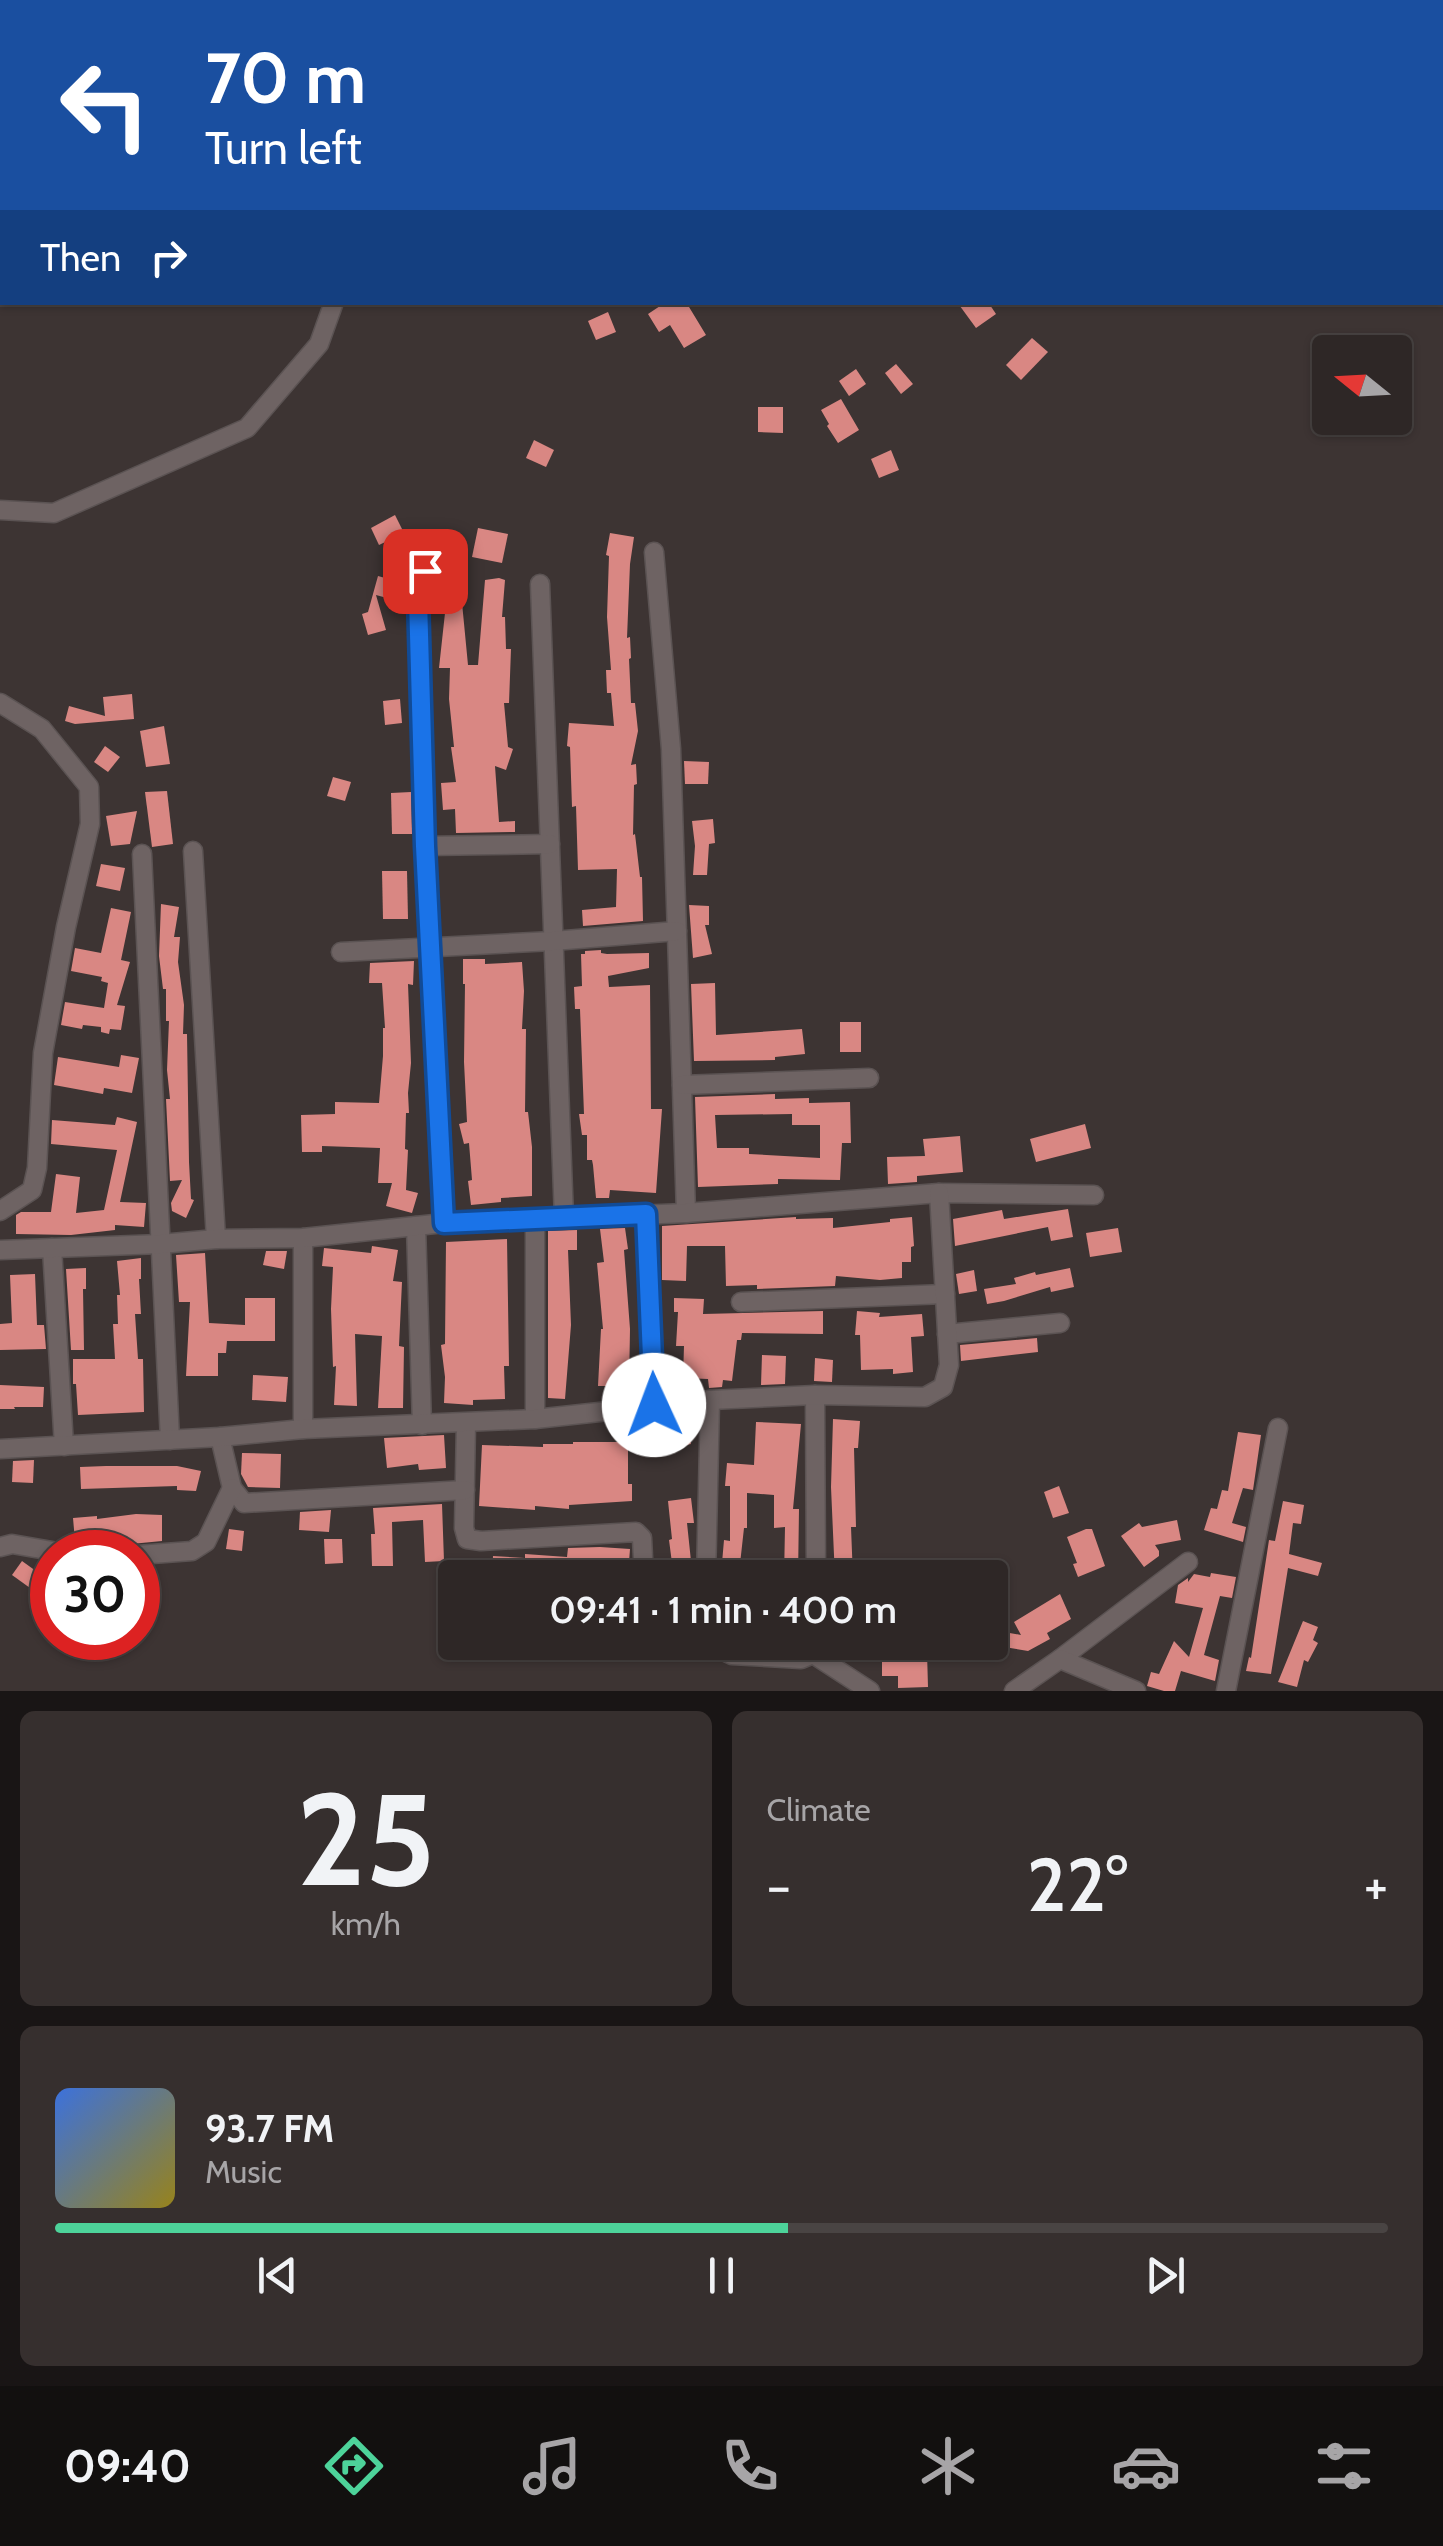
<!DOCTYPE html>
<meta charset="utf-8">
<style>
body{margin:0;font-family:Cabin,sans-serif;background:#362f2e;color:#f1f3f6;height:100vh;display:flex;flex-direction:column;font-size:38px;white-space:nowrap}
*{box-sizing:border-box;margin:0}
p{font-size:32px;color:#a7a5a7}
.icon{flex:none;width:55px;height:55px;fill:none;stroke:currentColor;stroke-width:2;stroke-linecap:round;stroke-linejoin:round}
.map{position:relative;height:1691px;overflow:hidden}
.details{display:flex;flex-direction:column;gap:20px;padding:20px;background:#191515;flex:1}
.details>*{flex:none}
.hud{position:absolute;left:0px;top:0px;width:1445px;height:305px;box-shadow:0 2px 8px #0004,0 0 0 2px #494443;background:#1a4fa0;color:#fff;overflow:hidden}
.needle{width:65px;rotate:288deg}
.fabs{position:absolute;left:1312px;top:335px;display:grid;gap:20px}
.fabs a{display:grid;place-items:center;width:100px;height:100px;border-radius:10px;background:#2e2726;box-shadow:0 2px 8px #0004,0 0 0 2px #494443;font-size:50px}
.speed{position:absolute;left:30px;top:1530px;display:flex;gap:20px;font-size:50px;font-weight:700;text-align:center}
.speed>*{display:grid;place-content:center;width:130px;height:130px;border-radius:50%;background:#2e2726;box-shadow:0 2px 8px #0004,0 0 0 2px #494443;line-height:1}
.speed .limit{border:15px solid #d22;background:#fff;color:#111}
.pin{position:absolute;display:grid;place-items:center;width:85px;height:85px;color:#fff;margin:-42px;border-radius:20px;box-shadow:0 5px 15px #0006}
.me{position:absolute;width:110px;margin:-55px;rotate:358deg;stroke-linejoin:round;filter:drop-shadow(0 0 8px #0008)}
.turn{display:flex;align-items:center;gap:35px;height:210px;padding:0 40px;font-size:45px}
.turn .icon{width:130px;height:130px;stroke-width:2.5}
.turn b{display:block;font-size:70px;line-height:85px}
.then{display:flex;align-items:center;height:95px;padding:0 40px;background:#0003;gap:20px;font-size:38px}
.big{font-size:75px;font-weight:600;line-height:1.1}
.details .tile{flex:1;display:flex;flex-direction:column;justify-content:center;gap:15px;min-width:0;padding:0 35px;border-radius:15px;background:#362f2e}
.details .dial{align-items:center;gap:0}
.dial b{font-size:130px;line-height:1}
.song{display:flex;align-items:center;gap:30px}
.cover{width:120px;height:120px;border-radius:15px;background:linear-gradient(135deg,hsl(220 70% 55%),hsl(50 70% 35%))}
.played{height:10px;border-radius:5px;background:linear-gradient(90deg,#4dd39a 55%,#494443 55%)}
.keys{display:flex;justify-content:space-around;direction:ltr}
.heat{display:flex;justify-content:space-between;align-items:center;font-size:55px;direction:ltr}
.details .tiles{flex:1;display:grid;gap:20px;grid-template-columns:1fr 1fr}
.tile:last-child{grid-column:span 2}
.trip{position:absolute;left:438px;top:1560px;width:570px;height:100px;border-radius:10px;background:#2e2726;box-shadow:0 2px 8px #0004,0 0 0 2px #494443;font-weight:600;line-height:100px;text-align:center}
.menu{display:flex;height:160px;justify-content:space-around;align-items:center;background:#12100f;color:#a7a5a7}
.menu .icon{width:70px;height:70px}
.menu .active{color:#4dd39a}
.menu b{font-size:45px;color:#f1f3f6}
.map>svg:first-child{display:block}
.building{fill:#d98783;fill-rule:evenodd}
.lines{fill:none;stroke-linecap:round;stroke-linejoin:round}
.street-casing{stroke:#5b5353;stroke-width:21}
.street{stroke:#6e6363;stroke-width:18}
.route-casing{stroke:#114b97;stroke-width:25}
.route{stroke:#1a73e8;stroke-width:18}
</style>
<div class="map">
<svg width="1443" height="1691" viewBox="0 0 1443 1691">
<rect width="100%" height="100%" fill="#3d3433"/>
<g class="building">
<path d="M666,302H686L706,335L684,348L670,325L659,332L648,314Z"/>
<path d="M957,302H988L996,314L976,328Z"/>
<path d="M608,312L616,332L596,340L588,321Z"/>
<path d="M1032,338L1048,352L1021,380L1006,365Z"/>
<path d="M896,364L913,384L901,394L885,373Z"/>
<path d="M856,369L866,384L849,396L839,381Z"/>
<path d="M841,399L859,430L838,443L827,426L829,424L821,410Z"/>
<path d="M758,407H783V433L758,432Z"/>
<path d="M534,440L554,450L546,467L526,458Z"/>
<path d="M891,450L899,470L879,478L871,459Z"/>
<path d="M395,515L404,533L379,545L371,528Z"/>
<path d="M478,528L508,534L502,563L472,557Z"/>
<path d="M610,533L634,537L630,564L627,638L630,637L631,658L629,659L631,703H635L638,731L631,765L636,764L637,784L634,785L633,835L635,834L640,877H642L643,921L583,926L582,910L616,907L617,869L578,870L576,806L572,807L570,747L567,746L569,723L614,726L611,693H607L606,670H611L607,617L609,556L606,555Z"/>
<path d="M378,576L403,583L398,601L376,595L386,630L368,635L362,614L368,612Z"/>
<path d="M499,578L505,580L502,617H505L506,649H511L509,703H504L508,747L513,749L506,770L495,766L499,822L515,821V832L456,833L455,809L443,810L441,783L456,782L451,747H454L449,699L450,668H439L445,613H449L446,584L460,582L468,665H478L485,580Z"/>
<path d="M132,694L134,719L75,724L65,721L69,706L105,716L103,697Z"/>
<path d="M400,699L402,723L385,725L383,701Z"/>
<path d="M164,726L170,764L146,767L140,731Z"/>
<path d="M105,746L120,757L108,772L94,762Z"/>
<path d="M684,761L709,762L708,784H685Z"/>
<path d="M333,777L351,782L345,801L327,796Z"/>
<path d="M167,791L173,844L152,847L145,792Z"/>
<path d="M411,792L412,834H392L391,793Z"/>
<path d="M137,811L130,844L111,846L106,816Z"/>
<path d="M713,819L715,843L709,844L707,875H693L695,846L692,821Z"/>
<path d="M101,864L125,868L120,891L96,886Z"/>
<path d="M382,871H407L408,919H383Z"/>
<path d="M161,904L179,907L174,937H180L178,962L184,1005L183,1034H187L189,1162L191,1199L194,1200L186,1218L172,1211L171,1203L182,1180L170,1181L166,1099H170L167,1070L169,1021H166V989H163L159,956Z"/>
<path d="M689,905L709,906V925H705L712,954L693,958Z"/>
<path d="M111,908L131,912L121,960L130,962L117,1005L125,1006L121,1030L110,1029L109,1034L101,1032V1027L83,1025L82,1029L61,1025L65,1002L104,1008L108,983L101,981L102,977L71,971L75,948L101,953Z"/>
<path d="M601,950V953L607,954L649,953V968L608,976L609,987L650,985L651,1109H662L656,1193L610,1190L609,1198H596L593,1165L592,1160H587V1135H582L579,1114H584L580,1009H575L574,987L582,986L581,954H585V951Z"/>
<path d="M463,959H485V964L522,962L524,991L522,1029H526L525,1112H528L532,1147V1196L501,1198V1202L471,1205L468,1181L472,1180L469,1143L464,1144L459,1124L467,1122L464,1062L465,984H463Z"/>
<path d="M414,961L413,985L408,984L411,1063L408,1093L409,1113H406L405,1149L408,1150L406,1190L418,1193L412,1213L386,1206L392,1183H378L380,1148L322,1146V1152H302L301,1115L335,1114V1102L379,1103L383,1056V1028H385L382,983H369L370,963Z"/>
<path d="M715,983L716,1035L802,1029L805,1054L775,1057V1060L694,1061L691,984Z"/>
<rect x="840" y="1022" width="21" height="30"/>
<path d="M121,1055L139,1058L132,1093L104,1088L103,1094L54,1085L58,1057L119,1067Z"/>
<path d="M775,1094V1099L809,1098V1103L850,1102L851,1143H842L840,1180L778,1179V1184L698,1187L695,1097ZM792,1114V1125H820V1158L749,1154V1148H717L715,1115Z"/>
<path d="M117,1117L137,1122L120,1202L146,1203L144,1227L115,1225V1230L71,1235L16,1234V1215L21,1212H51L56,1174L80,1177L76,1213L104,1210L117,1150L51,1144L52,1120L115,1125Z"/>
<path d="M1085,1124L1091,1148L1036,1162L1030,1139Z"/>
<path d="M960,1136L963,1172L917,1176V1182L888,1184L887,1157L925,1156L923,1139Z"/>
<path d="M1068,1209L1073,1237L1051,1241L1048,1227L955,1246L953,1219L1002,1210L1004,1219Z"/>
<path d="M796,1217V1219L833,1218V1228L890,1222V1219L912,1217L914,1246L911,1247V1262H902V1278L880,1280L836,1276L835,1286L757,1289V1285L726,1286L725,1246H687L686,1281L662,1280V1226Z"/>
<path d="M625,1228L628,1249L624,1250L630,1329L629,1386H598L601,1329H603L597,1263L604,1262L600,1229Z"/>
<path d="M1118,1228L1122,1252L1090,1257L1086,1233Z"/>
<path d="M577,1230V1250H568L571,1325L565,1399L548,1398V1231Z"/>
<path d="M507,1239L509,1366H504L505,1399L473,1400V1405L444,1403L445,1377L441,1345L445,1344L446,1242Z"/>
<path d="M372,1246L398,1250L393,1281L402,1282L399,1346L404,1347L403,1408H378L382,1336L355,1334L357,1406L334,1405L336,1366L333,1367L331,1309L333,1267L322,1266L324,1248L371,1253Z"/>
<path d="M266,1251H287L284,1269L263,1265Z"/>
<path d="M205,1253L209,1323L245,1325V1298H275V1341H227L226,1353H218V1376H186L190,1302H179L176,1255Z"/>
<path d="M141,1258V1279H139L141,1314H135L138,1359H143L144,1412L78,1415L76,1384H73V1359H115L113,1324H118L117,1295H120L117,1261Z"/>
<path d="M86,1268V1289H83L84,1350H71L66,1269Z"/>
<path d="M1070,1268L1074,1287L1051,1292L1050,1287L1004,1301L987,1304L984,1289L1016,1284L1014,1278L1035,1272L1036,1275Z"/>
<path d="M974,1270L977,1291L959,1294L956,1274Z"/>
<path d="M35,1274L37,1325H44L46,1349L0,1350V1324L12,1323L10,1275Z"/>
<path d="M674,1298L704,1299L703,1314L823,1311V1334L742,1333L741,1340H737L732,1381L723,1380L722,1387L709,1388L708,1379L683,1378L684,1346H676L678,1312H674Z"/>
<path d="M857,1311L880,1313L879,1317L922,1314L924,1336L911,1337L913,1372L893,1374V1369L861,1370L860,1335H855Z"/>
<path d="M1037,1338L1038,1352L961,1361L960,1345Z"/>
<path d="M762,1355L786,1356L785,1384L761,1385Z"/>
<path d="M815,1358L833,1360L832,1382L814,1381Z"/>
<path d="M253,1375L288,1377L286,1402L252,1400Z"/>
<path d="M0,1385L44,1387L43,1407H14L15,1409H0Z"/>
<path d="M686,1417L691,1444L668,1449L663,1422Z"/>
<path d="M833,1419L860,1421L858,1448H854L856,1527H851L853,1578H835L831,1487Z"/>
<path d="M756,1422L801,1424L793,1509H799L798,1578H784L785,1527L774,1528V1495L747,1493V1528H744L739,1573H729V1563H722L724,1540L730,1541V1486H725L727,1463L754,1465Z"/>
<path d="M1238,1432L1261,1435L1253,1490L1243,1488L1232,1523L1246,1527L1243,1542L1204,1530L1211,1508L1217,1509L1222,1490L1228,1491Z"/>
<path d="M444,1435L446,1468L419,1470L418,1464L387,1468L384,1438Z"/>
<path d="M573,1442H628V1484H632V1501L569,1505V1509L535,1506V1510L479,1506L482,1445L543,1447V1444H573Z"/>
<path d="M242,1453L281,1454L280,1488L248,1487L241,1474Z"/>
<path d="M34,1460L33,1483L12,1482L13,1461Z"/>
<path d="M106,1466H177L201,1471L196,1491L177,1490V1486L81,1489L80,1467Z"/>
<path d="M1059,1486L1069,1513L1053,1518L1044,1492Z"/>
<path d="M691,1498L694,1523H687L691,1561L672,1563L669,1540L672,1539L668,1501Z"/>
<path d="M1283,1501L1304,1505L1301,1524L1293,1523L1289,1554L1322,1563L1318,1576L1288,1568L1271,1674L1246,1671L1249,1657L1251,1658L1269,1540L1275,1541Z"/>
<path d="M442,1504L444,1561L425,1562L423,1520L392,1522L393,1566H372L371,1534H375L373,1508Z"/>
<path d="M331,1510L329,1532L299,1530L300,1512Z"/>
<path d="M136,1514L162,1515V1541L100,1547V1552H76L73,1518L97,1516V1519Z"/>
<path d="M1177,1520L1181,1540L1155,1545L1159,1551V1556L1144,1567L1121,1536L1139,1523L1142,1527Z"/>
<path d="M229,1529L244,1531L242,1551L226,1549Z"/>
<path d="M1086,1529H1092L1105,1566L1078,1577L1073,1564L1077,1563L1067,1537Z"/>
<path d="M324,1539H342L343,1563L325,1564Z"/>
<path d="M600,1547L630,1549L628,1575L554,1569L553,1578H492L493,1556L525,1558V1554L567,1557L568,1548Z"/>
<path d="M22,1561L47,1579L37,1593L12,1575Z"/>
<path d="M154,1566L156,1587L141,1588L139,1567Z"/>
<path d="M1211,1573L1236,1577L1232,1598L1220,1596L1204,1655L1219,1660L1215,1681L1181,1671L1175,1691H1164L1147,1686L1151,1672L1159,1674L1174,1641L1189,1657L1203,1608L1175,1603L1178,1585L1188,1578V1582L1194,1574L1210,1577Z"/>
<path d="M1060,1594L1071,1619L1047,1633L1050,1639L1028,1651L992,1645V1660H969L968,1642H990V1634L1004,1632L1021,1635L1014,1622Z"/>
<path d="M1303,1621L1318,1627L1313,1640L1318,1643L1308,1662L1304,1660L1297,1687L1278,1682Z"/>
<path d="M927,1652L928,1687L898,1688V1676H882V1661L898,1662V1653Z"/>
</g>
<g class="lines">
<defs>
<g id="street">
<path d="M236,0L237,2"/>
<path d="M361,0L362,2"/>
<path d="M455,0V2"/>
<path d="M1442,33L1443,32"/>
<path d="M0,510L54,513L247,428L319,344L334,302"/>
<path d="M432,543L418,599L425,846L444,1223"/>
<path d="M654,552L671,749L686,1213"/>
<path d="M540,584L564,1218"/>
<path d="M0,703L42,729L89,787L90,824L66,927L43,1053L37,1168L32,1190L0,1211"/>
<path d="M425,846L550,844"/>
<path d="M193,851L216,1239"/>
<path d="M142,854L170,1440"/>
<path d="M341,952L553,941L677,931"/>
<path d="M682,1085L869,1078"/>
<path d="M647,1214L655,1405"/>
<path d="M416,1226L422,1425"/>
<path d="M303,1238V1429"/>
<path d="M52,1248L64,1446"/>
<path d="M0,1250L161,1244L216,1239L303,1238L444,1223L686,1213L939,1193L1094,1195"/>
<path d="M741,1302L945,1294"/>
<path d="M947,1334L1060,1323"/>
<path d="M815,1395L816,1578"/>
<path d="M535,1419V1219"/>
<path d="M466,1423L464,1528L467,1539L481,1541L636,1532L642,1538L644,1578"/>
<path d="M220,1437L232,1488L244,1503L465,1490"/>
<path d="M0,1449L220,1437L303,1429L535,1419L710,1400L815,1395L925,1397L943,1387L949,1365L939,1193"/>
<path d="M0,1547L12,1544L58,1552"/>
<path d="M138,1555L192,1551L206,1542L232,1488"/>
<path d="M706,1578L710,1400"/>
<path d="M713,1642L715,1647L732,1655L801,1659L813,1654L816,1642"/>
<path d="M813,1654L870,1691"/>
<path d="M1060,1659L1188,1562"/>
<path d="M1014,1691L1060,1659L1136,1691"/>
<path d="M1226,1691L1278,1428"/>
</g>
</defs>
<use href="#street" class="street-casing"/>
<use href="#street" class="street"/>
</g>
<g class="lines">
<defs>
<path id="route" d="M425,571L418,599L425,846L444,1223L646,1214L654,1405"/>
</defs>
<use href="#route" class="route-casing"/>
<use href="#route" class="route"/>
</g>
</svg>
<div class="fabs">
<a><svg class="needle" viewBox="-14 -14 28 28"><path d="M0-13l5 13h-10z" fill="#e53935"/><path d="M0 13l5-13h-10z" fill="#a7a5a7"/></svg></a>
</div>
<div class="speed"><div class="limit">30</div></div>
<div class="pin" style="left:425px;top:571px;background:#d93025"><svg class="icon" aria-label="arrive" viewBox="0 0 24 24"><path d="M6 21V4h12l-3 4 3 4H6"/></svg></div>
<svg class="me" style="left:654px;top:1405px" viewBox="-20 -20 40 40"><circle r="19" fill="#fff"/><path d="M0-13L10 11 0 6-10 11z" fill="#1a73e8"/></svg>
<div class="trip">09:41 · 1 min · 400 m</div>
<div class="hud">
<div class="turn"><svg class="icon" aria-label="left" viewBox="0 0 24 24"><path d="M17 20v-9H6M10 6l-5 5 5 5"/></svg><div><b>70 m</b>Turn left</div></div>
<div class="then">Then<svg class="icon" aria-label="right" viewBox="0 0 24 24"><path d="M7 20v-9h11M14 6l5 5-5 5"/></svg></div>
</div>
</div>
<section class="details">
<div class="tiles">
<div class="tile dial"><b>25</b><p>km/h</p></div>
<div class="tile"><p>Climate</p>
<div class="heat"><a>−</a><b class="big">22°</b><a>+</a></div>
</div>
<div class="tile">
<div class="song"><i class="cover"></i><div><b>93.7 FM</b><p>Music</p></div></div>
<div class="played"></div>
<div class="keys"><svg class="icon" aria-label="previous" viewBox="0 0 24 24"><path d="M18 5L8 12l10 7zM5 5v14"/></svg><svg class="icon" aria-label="pause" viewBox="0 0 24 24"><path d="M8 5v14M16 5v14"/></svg><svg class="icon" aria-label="next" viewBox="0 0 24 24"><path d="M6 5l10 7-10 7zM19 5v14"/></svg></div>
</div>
</div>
</section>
<nav class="menu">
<b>09:40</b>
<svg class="icon active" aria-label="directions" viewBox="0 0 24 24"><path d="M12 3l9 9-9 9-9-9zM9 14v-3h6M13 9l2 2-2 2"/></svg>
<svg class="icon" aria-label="music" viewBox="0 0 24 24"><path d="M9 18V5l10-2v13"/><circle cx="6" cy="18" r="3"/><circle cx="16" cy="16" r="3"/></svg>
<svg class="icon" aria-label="phone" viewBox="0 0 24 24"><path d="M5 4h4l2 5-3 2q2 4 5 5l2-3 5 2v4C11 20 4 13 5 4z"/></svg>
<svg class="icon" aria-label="climate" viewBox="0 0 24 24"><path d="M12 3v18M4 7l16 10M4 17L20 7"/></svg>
<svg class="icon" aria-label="car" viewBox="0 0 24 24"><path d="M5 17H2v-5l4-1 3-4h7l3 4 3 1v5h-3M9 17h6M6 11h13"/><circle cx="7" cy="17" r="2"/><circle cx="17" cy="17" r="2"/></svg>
<svg class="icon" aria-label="filters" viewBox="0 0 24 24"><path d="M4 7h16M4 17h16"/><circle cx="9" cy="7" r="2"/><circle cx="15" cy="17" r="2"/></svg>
</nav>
